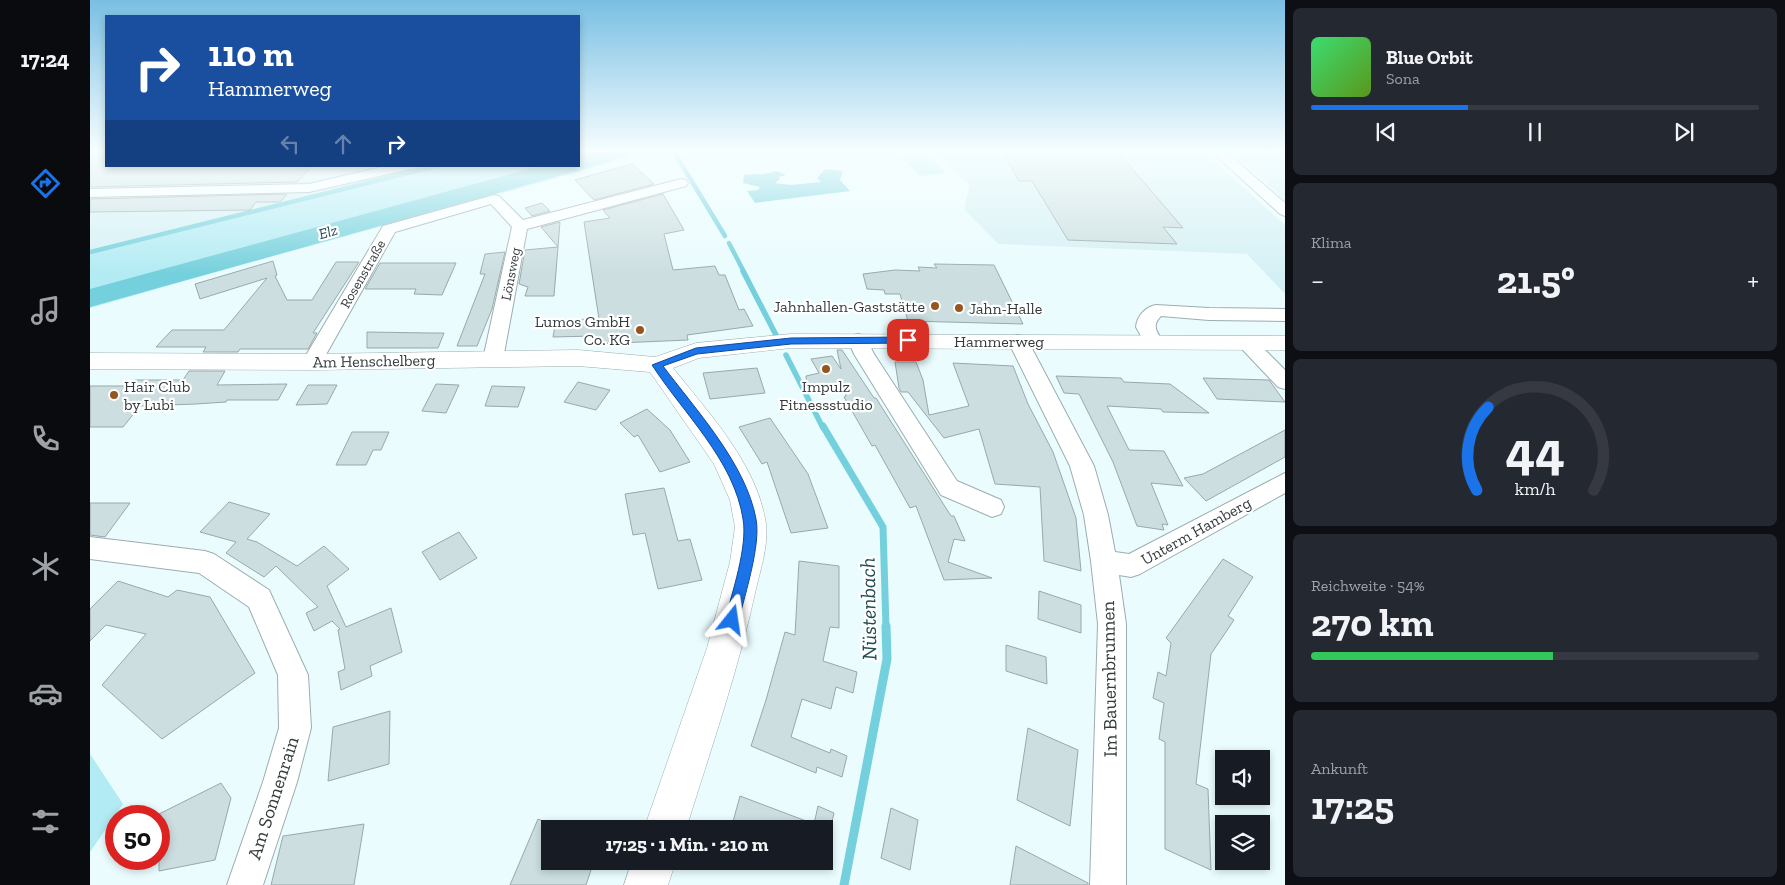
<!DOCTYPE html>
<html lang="de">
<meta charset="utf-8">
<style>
body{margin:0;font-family:"Zilla Slab",serif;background:#242831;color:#f1f3f6;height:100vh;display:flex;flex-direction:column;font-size:19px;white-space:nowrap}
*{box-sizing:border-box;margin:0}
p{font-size:16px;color:#9ea1a6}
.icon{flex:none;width:28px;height:28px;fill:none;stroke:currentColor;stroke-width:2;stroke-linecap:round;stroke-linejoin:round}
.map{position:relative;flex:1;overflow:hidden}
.details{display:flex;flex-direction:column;gap:8px;padding:8px;background:#0d0f14;width:500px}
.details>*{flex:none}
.hud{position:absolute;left:15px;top:15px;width:475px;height:152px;border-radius:0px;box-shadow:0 2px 8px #0003;background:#1a4fa0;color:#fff;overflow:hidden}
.controls{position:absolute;left:1125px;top:750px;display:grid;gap:10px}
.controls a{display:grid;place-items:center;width:55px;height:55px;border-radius:0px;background:#171b24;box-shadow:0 2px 8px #0003;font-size:25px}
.speed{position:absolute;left:15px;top:805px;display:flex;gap:10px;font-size:25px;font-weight:700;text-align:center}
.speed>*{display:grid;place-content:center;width:65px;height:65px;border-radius:50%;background:#171b24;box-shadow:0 2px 8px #0003;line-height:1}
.speed .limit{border:8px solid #d22;background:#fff;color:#111}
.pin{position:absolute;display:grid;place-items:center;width:42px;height:42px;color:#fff;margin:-21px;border-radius:10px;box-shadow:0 2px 8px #0006}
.me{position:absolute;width:55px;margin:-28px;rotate:15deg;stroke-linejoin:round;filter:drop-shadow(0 0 4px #0008)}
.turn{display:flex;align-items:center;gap:18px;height:105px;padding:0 20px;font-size:22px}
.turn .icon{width:65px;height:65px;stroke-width:2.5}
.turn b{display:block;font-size:35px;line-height:42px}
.lanes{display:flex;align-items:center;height:48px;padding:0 20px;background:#0003;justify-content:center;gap:25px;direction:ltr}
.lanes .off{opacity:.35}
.big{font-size:38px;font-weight:700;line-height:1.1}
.details .widget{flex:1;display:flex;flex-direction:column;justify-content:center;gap:8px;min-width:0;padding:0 18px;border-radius:8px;background:#242831}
.details .dial{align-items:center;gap:0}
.dial svg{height:130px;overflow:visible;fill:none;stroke:#363941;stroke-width:7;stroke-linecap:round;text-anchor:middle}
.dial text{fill:#f1f3f6;stroke:none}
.song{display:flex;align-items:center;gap:15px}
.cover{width:60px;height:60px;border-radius:8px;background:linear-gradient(135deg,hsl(140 70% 55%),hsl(90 70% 35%))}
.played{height:5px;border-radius:2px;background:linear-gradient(90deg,#1a73e8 35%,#363941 35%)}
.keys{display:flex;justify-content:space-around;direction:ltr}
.heat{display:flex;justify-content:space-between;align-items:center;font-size:28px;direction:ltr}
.charge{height:8px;border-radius:4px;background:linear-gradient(90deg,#34c759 54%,#363941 0)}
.trip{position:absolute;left:451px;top:820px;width:292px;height:50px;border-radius:0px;background:#171b24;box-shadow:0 2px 8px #0003;font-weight:700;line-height:50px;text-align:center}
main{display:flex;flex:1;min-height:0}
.tab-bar{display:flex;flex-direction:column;width:90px;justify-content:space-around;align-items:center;background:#090b0e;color:#9ea1a6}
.tab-bar .icon{width:35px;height:35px}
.tab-bar .on{color:#1a73e8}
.tab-bar b{font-size:22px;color:#f1f3f6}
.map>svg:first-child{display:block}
.built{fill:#d5f0f4}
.green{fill:#b2ebf3}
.water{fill:#74d0dc}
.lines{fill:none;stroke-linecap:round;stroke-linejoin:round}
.stream-far3{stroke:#74d0dc;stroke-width:4.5}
.stream-far2{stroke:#74d0dc;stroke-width:5.5}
.stream-far1{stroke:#74d0dc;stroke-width:7}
.stream{stroke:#74d0dc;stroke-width:9}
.river{fill:#74d0dc;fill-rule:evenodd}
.building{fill:#ccdee0;stroke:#98a9ab}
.street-casing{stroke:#9cadaf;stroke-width:2}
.secondary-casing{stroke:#9cadaf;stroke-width:1}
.street{fill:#fff;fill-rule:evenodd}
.secondary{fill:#fff;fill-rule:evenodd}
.route{fill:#1a73e8;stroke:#114b97}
.poi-dot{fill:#965620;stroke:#fff;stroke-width:2}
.labels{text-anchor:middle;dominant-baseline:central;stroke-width:4.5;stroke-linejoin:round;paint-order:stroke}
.far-street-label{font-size:14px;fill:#343b3c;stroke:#fff}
.far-water-label{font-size:15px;font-style:italic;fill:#224c52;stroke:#fff}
.poi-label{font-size:16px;fill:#343b3c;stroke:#fff;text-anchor:end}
.street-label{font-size:16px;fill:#343b3c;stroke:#fff}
.near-street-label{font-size:19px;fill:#343b3c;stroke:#fff}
.near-water-label{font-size:21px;font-style:italic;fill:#224c52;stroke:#fff}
</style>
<main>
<nav class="tab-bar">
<b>17:24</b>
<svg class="icon on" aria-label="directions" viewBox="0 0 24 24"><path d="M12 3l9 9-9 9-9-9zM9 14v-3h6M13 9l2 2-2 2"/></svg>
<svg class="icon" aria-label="music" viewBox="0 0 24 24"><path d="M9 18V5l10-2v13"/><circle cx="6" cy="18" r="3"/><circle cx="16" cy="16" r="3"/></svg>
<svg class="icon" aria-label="phone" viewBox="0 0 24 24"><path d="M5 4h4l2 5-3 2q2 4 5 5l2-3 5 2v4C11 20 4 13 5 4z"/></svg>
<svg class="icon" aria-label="climate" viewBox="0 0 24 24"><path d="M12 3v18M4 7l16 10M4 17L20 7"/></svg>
<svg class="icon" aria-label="car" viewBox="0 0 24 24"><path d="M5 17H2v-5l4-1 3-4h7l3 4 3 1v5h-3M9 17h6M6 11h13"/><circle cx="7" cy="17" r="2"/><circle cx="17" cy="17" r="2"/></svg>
<svg class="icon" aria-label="filters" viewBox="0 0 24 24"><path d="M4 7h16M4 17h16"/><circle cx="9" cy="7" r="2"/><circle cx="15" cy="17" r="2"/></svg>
</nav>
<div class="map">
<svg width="1195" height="885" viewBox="0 0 1195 885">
<rect width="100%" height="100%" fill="#eafcfe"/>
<g class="built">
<path d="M0,151H16V166H331L273,180L205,200L0,250Z"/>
<path d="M843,151H1113L1195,225V294L1157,254L908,244L874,209L880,185Z"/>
<path d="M1142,151H1195V201Z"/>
</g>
<g class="green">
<path d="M489,151H561C374,205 186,254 0,308V250L205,200L273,180L331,166H489Z"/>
<path d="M835,154L856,173L830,176L810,157Z"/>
<path d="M0,754L33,804L0,852Z"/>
</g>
<path class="water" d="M735,169L753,171L750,180L760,191L665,203L657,191L668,190L670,187L653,183L654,175C668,173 672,176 686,171L696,175L689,177L690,179L685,183L700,185L731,182L727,178Z"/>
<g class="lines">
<g class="stream-far3">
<path d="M584,152L635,236"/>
<path d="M639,243L654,272"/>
<path d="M0,252L346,166"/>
</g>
<g class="stream-far2">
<path d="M653,271L686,335"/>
<path d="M696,355L733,428"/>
</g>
<path class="stream-far1" d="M733,426L793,527L796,628"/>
<path class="stream" d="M754,885L797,659L796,626"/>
<path class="river" d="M504,151H539L536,156L497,168L0,307V289L450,166H489V156Z"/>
</g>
<g class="building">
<path d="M0,151H16V166H222L207,182L0,187Z"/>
<path d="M912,151H1027L1093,228L1073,227L1087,244L978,240L942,181H929Z"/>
<path d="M542,164L564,184L504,200L485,180Z"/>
<path d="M197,194L190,202H166L160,210L0,212V199Z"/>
<path d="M573,194L594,230L574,234L583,270L625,266L629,275H635L649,310L654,309L663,326L597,335L598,340L504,344V336L463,337L466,320L509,319L494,222L520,218L513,210Z"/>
<path d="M452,203L460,211L442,216L435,208Z"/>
<path d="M470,222L468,247L451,227Z"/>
<path d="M468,247L464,296H435L438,287L429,284L435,250Z"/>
<path d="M415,252L402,309L387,346H367L395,274H390L395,254Z"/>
<path d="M183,261L187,275L185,276L197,300H222L246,262H269L223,333H227L218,349H150L148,352H113L116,347H66L82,330H134L177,278L110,299L105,284Z"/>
<path d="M290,263H366L352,295L324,294L326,289H275Z"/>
<path d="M844,264L904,265L933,324L818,321L810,294H795L794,290L777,289L773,274L805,270L830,271L828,267L847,268Z"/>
<path d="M277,332L340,333H354L348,348H277Z"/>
<path d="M747,350H752L784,398H786L861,516H864L875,541L864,539L858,562L902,578L854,580L826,506L820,508L785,445L782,446L754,397L756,396L754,385L717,388L716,376L729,373L721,359L742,356L751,369Z"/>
<path d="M805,362H826L833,380L839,415L879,406L863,363L923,366L938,404L963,452L986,518L991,571L954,561L950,487L905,484L889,429L854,438L818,392H811L809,388Z"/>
<path d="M667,368L675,393L620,399L613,373Z"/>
<path d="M99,371H135L127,385L197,384L188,400H137L136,402L106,404L50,406L33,427H0V386H39L45,380H93Z"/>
<path d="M966,376L1031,378L1034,382L1080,384L1119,413L1073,412L1071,409L1017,406L1039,450L1074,451L1093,486L1061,483L1078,525L1072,524L1074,530L1047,526L1023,462L989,394L974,393Z"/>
<path d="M1113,378L1179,380L1195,402L1127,399Z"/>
<path d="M488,382L520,390L506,410L474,402Z"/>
<path d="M346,384L369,385L356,413L332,411Z"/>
<path d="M218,385H247L237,404L206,405Z"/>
<path d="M402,386L435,387L428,407L395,406Z"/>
<path d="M557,409L580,430L600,462L570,472L548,435L544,437L530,423Z"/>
<path d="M680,418L718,474L738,528L701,533L677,462L672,464L649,427Z"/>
<path d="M1195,430V457L1116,501L1094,478L1113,474Z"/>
<path d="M262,432H299L291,450H283L276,465H246Z"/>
<path d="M574,488L588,541L600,539L612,580L568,589L555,533L543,535L535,494Z"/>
<path d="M139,502L180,514L157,539L167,542L207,566L234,546L259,569L237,586L256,627L301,608L312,652L280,666L282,676L251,690L248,672L255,669L248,630L250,629L242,621L224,631L216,613L228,607L186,566L174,577L136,553L146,542L110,532Z"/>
<path d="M0,503H40L15,537L0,535Z"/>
<path d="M369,532L387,558L350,580L332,552Z"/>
<path d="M1133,559L1163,577L1138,616L1144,620L1121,654L1106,784L1118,789L1121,870L1075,849V742L1069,739L1074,703L1063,698L1068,672L1076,676L1081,643L1076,638Z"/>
<path d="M709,561L749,566V628L740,627L733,661L767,672L763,693L746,687L741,709L712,699L701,737L740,753L741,749L757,756L752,777L727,767L726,773L661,746L676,700L695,632L705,635Z"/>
<path d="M28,581L78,597L87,590L120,597L165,673L72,739L12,685L56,634L16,625L0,641V609Z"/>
<path d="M949,591L991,605V633L948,619Z"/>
<path d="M916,645L956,657L957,684L916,671Z"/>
<path d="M300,711L299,764L238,781L243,727Z"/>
<path d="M938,728L988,750L980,826L927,800Z"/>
<path d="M131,783L141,798L125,860L69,871V814Z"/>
<path d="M650,796L724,824L728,806L744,813L740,829H641Z"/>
<path d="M801,808L828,820L820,870L791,858Z"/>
<path d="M448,819L460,824V861H504L496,885H420Z"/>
<path d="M274,824L264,885H181L193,836Z"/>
<path d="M926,846L998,883V885H920Z"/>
</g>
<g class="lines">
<defs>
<g id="street">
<path d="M1121,151H1135L1195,203V216L1190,214Z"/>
<path d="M296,166H322L320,169L219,192L0,197V189L219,184Z"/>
<path d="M591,179L596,180L598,183L596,186L437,229L413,359L410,364L403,365L396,364L393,359L422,227L401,204L305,232L229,367L222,368L215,367L212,362L293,226L404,195L409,196L433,220Z"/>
<path d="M1066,305L1119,308L1195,309V321L1119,320L1071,316C1061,326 1067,332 1074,343L1071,347L1064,349L1057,347L1046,327C1047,316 1055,307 1066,305Z"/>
<path d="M768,334L775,336L784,354L867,481L911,500L914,507L911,514L902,517L851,495L764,354L758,340L761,336Z"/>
<path d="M928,335L935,337L938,341L1004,466L1018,515L1025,552L1039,554L1195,473V493L1050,574L1041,577L1029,575L1036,624V885H1000L1008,624L1001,561L994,515L980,466L918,341L921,337Z"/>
<path d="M1158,338L1165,340L1195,370V389L1188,387L1151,348L1148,344L1151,340Z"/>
<path d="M0,537L115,551L124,554L179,590L218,675L221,728L207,782L173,885H137L173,782L189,728L188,675L159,607L109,573L0,559Z"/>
</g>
<g id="secondary">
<path d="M701,334L1195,336V350L701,348L609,358L583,368C618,412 664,461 675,518C680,541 671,567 666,589C648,671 621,749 596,829H554L617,648L640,562L645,527L640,500L624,464L560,372L488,366L222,370L0,369V353L222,354L488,350L565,357L606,343Z"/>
<path d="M542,861H586L578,885H534Z"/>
</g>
</defs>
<use href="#street" class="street-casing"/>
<use href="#secondary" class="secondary-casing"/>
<use href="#street" class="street"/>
<use href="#secondary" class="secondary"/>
</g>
<linearGradient id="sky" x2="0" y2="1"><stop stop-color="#79bfe3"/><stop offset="0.55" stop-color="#f6feff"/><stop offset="1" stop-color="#f6feff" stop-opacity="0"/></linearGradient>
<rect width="1195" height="275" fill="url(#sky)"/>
<path class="route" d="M818,337L822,338V343L701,344L607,354L573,366C606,410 656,464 666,519C671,545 655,593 649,620L647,625L642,627L637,625L635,620C642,593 658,546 653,519C644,460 593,413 562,365L606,348L701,338Z"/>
<g class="poi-dot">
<circle cx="845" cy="306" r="5"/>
<circle cx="869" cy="308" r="5"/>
<circle cx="550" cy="330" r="5"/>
<circle cx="736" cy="369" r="5"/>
<circle cx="24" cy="395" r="5"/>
</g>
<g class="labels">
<g class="far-street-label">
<text transform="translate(273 274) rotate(-60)">Rosenstraße</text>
<text transform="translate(421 274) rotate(-79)">Lönsweg</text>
</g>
<g class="far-water-label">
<text transform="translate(238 232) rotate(-15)">Elz</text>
</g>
<g class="poi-label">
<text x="835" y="306">Jahnhallen-Gaststätte</text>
<text x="879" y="308" text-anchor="start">Jahn-Halle</text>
<text x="540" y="321">Lumos GmbH<tspan x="540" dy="18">Co. KG</tspan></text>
<text x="34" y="386" text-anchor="start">Hair Club<tspan x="34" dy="18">by Lubi</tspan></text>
<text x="736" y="386" text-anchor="middle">Impulz<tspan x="736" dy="18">Fitnessstudio</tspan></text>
</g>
<g class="street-label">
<text x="909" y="341">Hammerweg</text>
<text transform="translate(284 361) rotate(-1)">Am Henschelberg</text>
<text transform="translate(1106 531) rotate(-29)">Unterm Hamberg</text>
</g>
<g class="near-street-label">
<text transform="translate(1019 679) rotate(-91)">Im Bauernbrunnen</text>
<text transform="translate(183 798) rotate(-72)">Am Sonnenrain</text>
</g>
<g class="near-water-label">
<text transform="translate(778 609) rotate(-91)">Nüstenbach</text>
</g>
</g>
</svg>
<div class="controls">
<a><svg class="icon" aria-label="sound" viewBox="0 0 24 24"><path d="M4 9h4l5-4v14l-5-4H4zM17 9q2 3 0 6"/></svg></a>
<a><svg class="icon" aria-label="layers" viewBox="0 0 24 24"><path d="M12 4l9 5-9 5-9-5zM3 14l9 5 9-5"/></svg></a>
</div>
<div class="speed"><div class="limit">50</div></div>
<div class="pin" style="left:818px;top:340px;background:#d93025"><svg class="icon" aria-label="arrive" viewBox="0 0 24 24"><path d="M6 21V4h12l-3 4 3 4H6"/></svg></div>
<svg class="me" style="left:642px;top:620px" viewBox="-20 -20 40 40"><path d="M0-17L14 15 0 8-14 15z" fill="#1a73e8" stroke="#fff" stroke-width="4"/></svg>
<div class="trip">17:25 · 1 Min. · 210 m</div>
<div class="hud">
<div class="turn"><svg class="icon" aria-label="right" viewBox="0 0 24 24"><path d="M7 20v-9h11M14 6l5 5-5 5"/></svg><div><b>110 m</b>Hammerweg</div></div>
<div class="lanes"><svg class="icon off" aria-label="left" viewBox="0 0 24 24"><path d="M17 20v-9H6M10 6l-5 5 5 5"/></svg><svg class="icon off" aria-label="ahead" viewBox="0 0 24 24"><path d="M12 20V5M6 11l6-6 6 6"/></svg><svg class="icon" aria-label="right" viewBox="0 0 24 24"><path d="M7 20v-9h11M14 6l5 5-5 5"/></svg></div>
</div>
</div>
<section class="details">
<div class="widget">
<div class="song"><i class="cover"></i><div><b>Blue Orbit</b><p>Sona</p></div></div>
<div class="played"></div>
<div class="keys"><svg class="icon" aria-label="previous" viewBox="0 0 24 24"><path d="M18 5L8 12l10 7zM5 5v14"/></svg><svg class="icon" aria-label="pause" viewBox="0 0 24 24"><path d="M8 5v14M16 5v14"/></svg><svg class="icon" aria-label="next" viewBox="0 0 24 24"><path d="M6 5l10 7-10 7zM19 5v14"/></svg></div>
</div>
<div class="widget"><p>Klima</p>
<div class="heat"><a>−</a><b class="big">21.5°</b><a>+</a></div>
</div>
<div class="widget dial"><svg viewBox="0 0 100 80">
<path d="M14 69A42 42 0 1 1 86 69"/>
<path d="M14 69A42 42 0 0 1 21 18" stroke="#1a73e8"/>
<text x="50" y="56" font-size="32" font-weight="700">44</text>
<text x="50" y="72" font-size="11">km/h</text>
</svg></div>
<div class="widget"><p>Reichweite · 54%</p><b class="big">270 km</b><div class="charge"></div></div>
<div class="widget"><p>Ankunft</p><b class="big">17:25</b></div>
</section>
</main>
